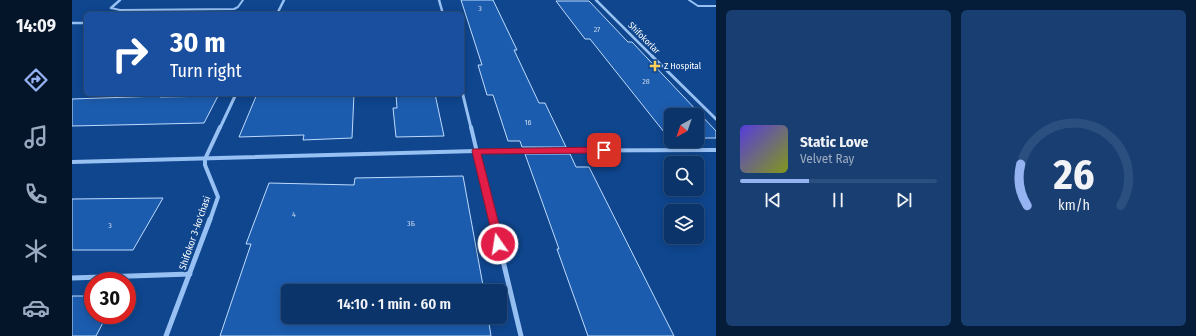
<!DOCTYPE html>
<meta charset="utf-8">
<style>
body{margin:0;font-family:"Fira Sans Condensed",sans-serif;background:#193f72;color:#f1f3f6;height:100vh;display:flex;flex-direction:column;font-size:15px;white-space:nowrap}
*{box-sizing:border-box;margin:0}
p{font-size:13px;color:#9aaac1}
.icon{flex:none;width:22px;height:22px;fill:none;stroke:currentColor;stroke-width:2;stroke-linecap:round;stroke-linejoin:round}
.map{position:relative;flex:1;overflow:hidden}
.side{display:flex;flex-direction:column;gap:10px;padding:10px;background:#061d3a;width:480px}
.side>*{flex:none}
.hud{position:absolute;left:12px;top:12px;width:380px;height:84px;border-radius:6px;box-shadow:0 2px 10px #0003,0 0 0 1px #2b4f7e;background:#1a4fa0;color:#fff;overflow:hidden}
.needle{width:26px;rotate:220deg}
.fabs{position:absolute;left:592px;top:108px;display:grid;gap:8px}
.fabs a{display:grid;place-items:center;width:40px;height:40px;border-radius:6px;background:#0b346a;box-shadow:0 2px 10px #0003,0 0 0 1px #2b4f7e;font-size:20px}
.speed{position:absolute;left:12px;top:272px;display:flex;gap:8px;font-size:20px;font-weight:700;text-align:center}
.speed>*{display:grid;place-content:center;width:52px;height:52px;border-radius:50%;background:#0b346a;box-shadow:0 2px 10px #0003,0 0 0 1px #2b4f7e;line-height:1}
.speed .limit{border:6px solid #d22;background:#fff;color:#111}
.pin{position:absolute;display:grid;place-items:center;width:34px;height:34px;color:#fff;margin:-17px;border-radius:8px;box-shadow:0 2px 6px #0006}
.me{position:absolute;width:44px;margin:-22px;rotate:347deg;stroke-linejoin:round;filter:drop-shadow(0 0 3px #0008)}
.turn{display:flex;align-items:center;gap:14px;height:84px;padding:0 20px;font-size:18px}
.turn .icon{width:52px;height:52px;stroke-width:2.5}
.turn b{display:block;font-size:28px;line-height:34px}
.side .card{flex:1;display:flex;flex-direction:column;justify-content:center;gap:6px;min-width:0;padding:0 14px;border-radius:6px;background:#193f72}
.side .dial{align-items:center;gap:0}
.dial svg{height:104px;overflow:visible;fill:none;stroke:#2b4f7e;stroke-width:7;stroke-linecap:round;text-anchor:middle}
.dial text{fill:#f1f3f6;stroke:none}
.song{display:flex;align-items:center;gap:12px}
.cover{width:48px;height:48px;border-radius:6px;background:linear-gradient(135deg,hsl(250 70% 55%),hsl(70 70% 35%))}
.played{height:4px;border-radius:2px;background:linear-gradient(90deg,#95b2f1 35%,#2b4f7e 35%)}
.keys{display:flex;justify-content:space-around;direction:ltr}
.side .tiles{flex:1;display:grid;gap:10px;grid-template-columns:repeat(2,1fr)}
.trip{position:absolute;left:209px;top:284px;width:226px;height:40px;border-radius:6px;background:#0b346a;box-shadow:0 2px 10px #0003,0 0 0 1px #2b4f7e;font-weight:600;line-height:40px;text-align:center}
main{display:flex;flex:1;min-height:0}
.tab-bar{display:flex;flex-direction:column;width:72px;justify-content:space-around;align-items:center;background:#04152a;color:#9aaac1}
.tab-bar .icon{width:28px;height:28px}
.tab-bar .selected{color:#95b2f1}
.tab-bar b{font-size:18px;color:#f1f3f6}
.map>svg:first-child{display:block}
.building{fill:#1c5cae;stroke:#bedbfe}
.lines{fill:none;stroke-linecap:round;stroke-linejoin:round}
.service{stroke:#97c0f3;stroke-width:2}
.minor-far3{stroke:#97c0f3;stroke-width:2.5}
.minor-far2{stroke:#97c0f3;stroke-width:3}
.minor-far1{stroke:#97c0f3;stroke-width:4}
.minor{stroke:#97c0f3;stroke-width:5}
.route{fill:#e11d48;stroke:#92132f}
.poi-dot{fill:#ffd059;stroke:#0f468e;stroke-width:1.5}
.labels{text-anchor:middle;dominant-baseline:central;stroke-width:4;stroke-linejoin:round;paint-order:stroke}
.number-label{font-size:8px;fill:#c6d6eb}
.far-street-label{font-size:9px;fill:#fff;stroke:#0f468e}
.far-poi-label{font-size:9px;fill:#fff;stroke:#0f468e;text-anchor:start}
.street-label{font-size:10px;fill:#fff;stroke:#0f468e}
</style>
<main>
<nav class="tab-bar">
<b>14:09</b>
<svg class="icon selected" aria-label="directions" viewBox="0 0 24 24"><path d="M12 3l9 9-9 9-9-9zM9 14v-3h6M13 9l2 2-2 2"/></svg>
<svg class="icon" aria-label="music" viewBox="0 0 24 24"><path d="M9 18V5l10-2v13"/><circle cx="6" cy="18" r="3"/><circle cx="16" cy="16" r="3"/></svg>
<svg class="icon" aria-label="phone" viewBox="0 0 24 24"><path d="M5 4h4l2 5-3 2q2 4 5 5l2-3 5 2v4C11 20 4 13 5 4z"/></svg>
<svg class="icon" aria-label="climate" viewBox="0 0 24 24"><path d="M12 3v18M4 7l16 10M4 17L20 7"/></svg>
<svg class="icon" aria-label="car" viewBox="0 0 24 24"><path d="M5 17H2v-5l4-1 3-4h7l3 4 3 1v5h-3M9 17h6M6 11h13"/><circle cx="7" cy="17" r="2"/><circle cx="17" cy="17" r="2"/></svg>
</nav>
<div class="map">
<svg width="644" height="336" viewBox="0 0 644 336">
<rect width="100%" height="100%" fill="#0f468e"/>
<g class="building">
<path d="M389,0H421L445,50H442L467,103H473L494,147H450L448,141H436L421,95H415L406,65H410Z"/>
<path d="M484,1H517L556,42H560L644,131V138H625V115H599V137H596L518,39H513Z"/>
<path d="M185,94H282L280,138L231,140L232,135L167,137Z"/>
<path d="M324,94H363L372,136L324,137L321,108H325Z"/>
<path d="M89,96L88,97L146,96L132,123L0,126V99Z"/>
<path d="M453,154H498L504,167H517L602,336H516L485,249H487Z"/>
<path d="M391,176L412,291H216V317H416L419,336H148L179,244H174L197,183L282,185L283,178Z"/>
<path d="M91,198L61,250H0V199Z"/>
<path d="M0,296H21V315H35L24,336H0Z"/>
</g>
<g class="lines">
<g class="service">
<path d="M617,0L626,6H644"/>
<path d="M39,8L48,10L162,9L166,7L171,0"/>
</g>
<g class="minor-far3">
<path d="M367,0L371,14"/>
<path d="M524,0L581,57"/>
<path d="M39,8L48,0"/>
<path d="M205,14L212,0"/>
<path d="M0,23H14"/>
</g>
<g class="minor-far2">
<path d="M580,56L644,119"/>
<path d="M390,91L399,128"/>
<path d="M148,128L164,94"/>
</g>
<g class="minor-far1">
<path d="M399,127L421,220"/>
<path d="M0,162L404,151L644,150"/>
<path d="M138,220L146,197L133,165V159L148,127"/>
</g>
<g class="minor">
<path d="M421,219L449,336"/>
<path d="M0,278L118,274"/>
<path d="M94,336L138,219"/>
</g>
</g>
<path class="route" d="M532,147L536,150L532,153L409,154L432,244L430,247L426,248L423,247L400,151L401,149Z"/>
<path class="poi-dot" d="M581 60h4v4h4v4h-4v4h-4v-4h-4v-4h4z"/>
<g class="labels">
<g class="number-label">
<text x="408" y="8">3</text>
<text x="525" y="29">27</text>
<text x="574" y="81">28</text>
<text x="456" y="122">16</text>
<text x="222" y="214">4</text>
<text x="339" y="223">3Б</text>
<text x="38" y="225">3</text>
</g>
<g class="far-street-label">
<text transform="translate(572 38) rotate(45)">Shifokorlar</text>
</g>
<g class="far-poi-label">
<text x="592" y="66">Z Hospital</text>
</g>
<g class="street-label">
<text transform="translate(123 233) rotate(-71)">Shifokor 3-ko'chasi</text>
</g>
</g>
</svg>
<div class="fabs">
<a><svg class="needle" viewBox="-14 -14 28 28"><path d="M0-13l5 13h-10z" fill="#e53935"/><path d="M0 13l5-13h-10z" fill="#9aaac1"/></svg></a>
<a><svg class="icon" aria-label="search" viewBox="0 0 24 24"><circle cx="10" cy="10" r="6"/><path d="M15 15l6 6"/></svg></a>
<a><svg class="icon" aria-label="layers" viewBox="0 0 24 24"><path d="M12 4l9 5-9 5-9-5zM3 14l9 5 9-5"/></svg></a>
</div>
<div class="speed"><div class="limit">30</div></div>
<div class="pin" style="left:532px;top:150px;background:#d93025"><svg class="icon" aria-label="arrive" viewBox="0 0 24 24"><path d="M6 21V4h12l-3 4 3 4H6"/></svg></div>
<svg class="me" style="left:426px;top:244px" viewBox="-20 -20 40 40"><circle r="17" fill="#e11d48" stroke="#fff" stroke-width="3"/><path d="M0-11L8 9 0 5-8 9z" fill="#fff"/></svg>
<div class="trip">14:10 · 1 min · 60 m</div>
<div class="hud">
<div class="turn"><svg class="icon" aria-label="right" viewBox="0 0 24 24"><path d="M7 20v-9h11M14 6l5 5-5 5"/></svg><div><b>30 m</b>Turn right</div></div>
</div>
</div>
<section class="side">
<div class="tiles">
<div class="card">
<div class="song"><i class="cover"></i><div><b>Static Love</b><p>Velvet Ray</p></div></div>
<div class="played"></div>
<div class="keys"><svg class="icon" aria-label="previous" viewBox="0 0 24 24"><path d="M18 5L8 12l10 7zM5 5v14"/></svg><svg class="icon" aria-label="pause" viewBox="0 0 24 24"><path d="M8 5v14M16 5v14"/></svg><svg class="icon" aria-label="next" viewBox="0 0 24 24"><path d="M6 5l10 7-10 7zM19 5v14"/></svg></div>
</div>
<div class="card dial"><svg viewBox="0 0 100 80">
<path d="M14 69A42 42 0 1 1 86 69"/>
<path d="M14 69A42 42 0 0 1 9 37" stroke="#95b2f1"/>
<text x="50" y="56" font-size="32" font-weight="700">26</text>
<text x="50" y="72" font-size="11">km/h</text>
</svg></div>
</div>
</section>
</main>
